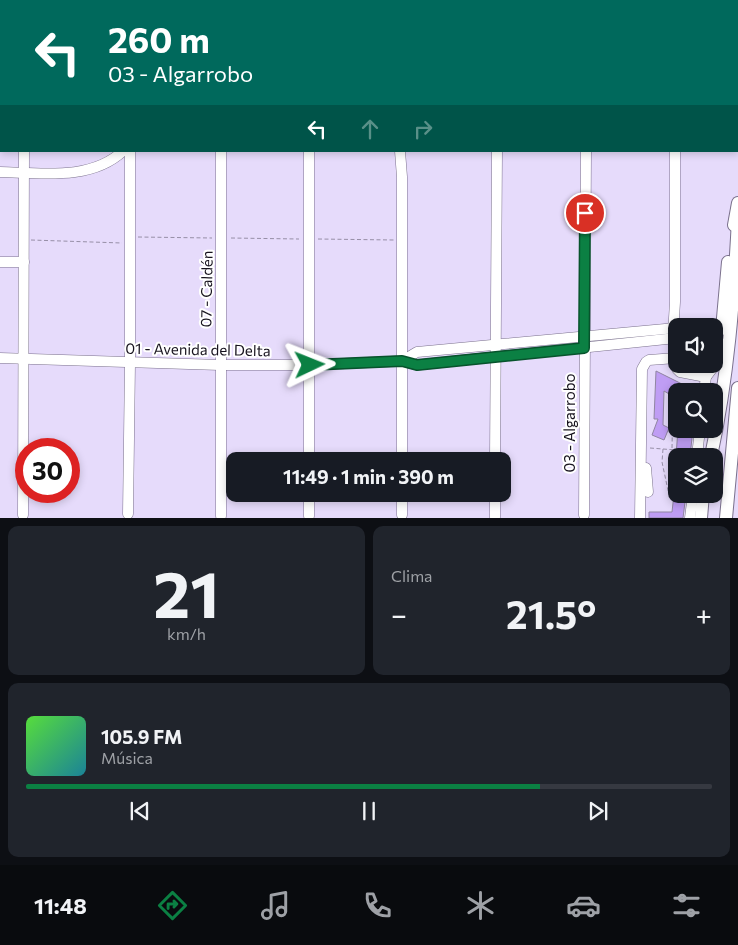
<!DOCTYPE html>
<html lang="es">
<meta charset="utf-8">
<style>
body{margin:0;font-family:Commissioner,sans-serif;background:#20242c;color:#f1f3f6;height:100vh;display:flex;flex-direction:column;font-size:19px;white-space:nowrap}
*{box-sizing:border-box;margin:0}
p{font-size:16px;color:#9ea1a6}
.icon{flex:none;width:28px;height:28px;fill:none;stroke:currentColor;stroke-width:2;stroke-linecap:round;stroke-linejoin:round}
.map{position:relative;height:518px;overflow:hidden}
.details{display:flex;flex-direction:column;gap:8px;padding:8px;background:#0d0f14;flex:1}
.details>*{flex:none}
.hud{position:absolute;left:0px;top:0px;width:739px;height:152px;box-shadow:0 2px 8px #0003;background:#00695c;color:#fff;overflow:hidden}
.fabs{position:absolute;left:668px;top:318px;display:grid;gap:10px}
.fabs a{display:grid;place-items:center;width:55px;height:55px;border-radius:10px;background:#171b24;box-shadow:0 2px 8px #0003;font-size:25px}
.speed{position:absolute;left:15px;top:438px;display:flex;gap:10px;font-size:25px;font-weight:700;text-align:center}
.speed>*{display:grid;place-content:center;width:65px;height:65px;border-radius:50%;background:#171b24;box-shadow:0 2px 8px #0003;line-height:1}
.speed .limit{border:8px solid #d22;background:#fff;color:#111}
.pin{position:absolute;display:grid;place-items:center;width:42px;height:42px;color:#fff;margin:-21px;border:2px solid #fff;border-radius:50%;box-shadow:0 1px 5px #0007}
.me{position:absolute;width:55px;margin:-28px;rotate:88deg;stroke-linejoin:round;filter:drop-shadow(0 0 4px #0008)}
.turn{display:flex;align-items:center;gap:18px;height:105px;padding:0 25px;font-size:22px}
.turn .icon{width:65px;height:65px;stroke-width:2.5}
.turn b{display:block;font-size:35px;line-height:42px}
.lanes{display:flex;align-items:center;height:48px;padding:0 25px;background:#0003;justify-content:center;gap:25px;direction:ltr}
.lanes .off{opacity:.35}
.big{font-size:38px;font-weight:700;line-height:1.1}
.details .card{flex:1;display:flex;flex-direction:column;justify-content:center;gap:8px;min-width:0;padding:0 18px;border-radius:10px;background:#20242c}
.details .dial{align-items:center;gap:0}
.dial b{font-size:65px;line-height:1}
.song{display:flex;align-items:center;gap:15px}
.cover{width:60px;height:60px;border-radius:8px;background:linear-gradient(135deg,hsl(110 70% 55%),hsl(190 70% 35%))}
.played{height:5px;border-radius:2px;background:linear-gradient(90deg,#0b8043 75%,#363941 75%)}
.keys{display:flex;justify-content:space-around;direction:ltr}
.heat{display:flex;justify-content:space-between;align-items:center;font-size:28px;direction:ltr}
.details .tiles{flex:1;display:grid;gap:8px;grid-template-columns:1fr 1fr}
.card:last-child{grid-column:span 2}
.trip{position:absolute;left:226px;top:452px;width:285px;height:50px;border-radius:10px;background:#171b24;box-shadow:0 2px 8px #0003;font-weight:700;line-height:50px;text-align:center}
.tab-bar{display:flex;height:80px;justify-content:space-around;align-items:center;background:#090b0e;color:#9ea1a6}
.tab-bar .icon{width:35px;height:35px}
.tab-bar .selected{color:#0b8043}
.tab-bar b{font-size:22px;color:#f1f3f6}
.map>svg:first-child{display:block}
.building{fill:#bf9df4;stroke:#9085a2}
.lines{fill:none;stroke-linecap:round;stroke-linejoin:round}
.minor-casing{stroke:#7b718d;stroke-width:11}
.major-casing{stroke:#7b718d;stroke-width:14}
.path{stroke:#978fa7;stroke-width:1;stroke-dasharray:4 2.5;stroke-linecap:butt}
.minor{stroke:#fff;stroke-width:10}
.major{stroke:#fff;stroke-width:12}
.route-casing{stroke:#07532c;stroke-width:12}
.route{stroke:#0b8043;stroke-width:9}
.labels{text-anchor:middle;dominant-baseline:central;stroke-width:4;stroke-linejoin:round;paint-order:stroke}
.street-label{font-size:15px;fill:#17131e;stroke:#fff}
</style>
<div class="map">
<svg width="738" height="518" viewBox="0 0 738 518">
<rect width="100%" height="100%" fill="#e6dbfb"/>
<g class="building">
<path d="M656,371L696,391H676V398L664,391L663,425L669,428L664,440L652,435L658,419H654Z"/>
<path d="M678,429H693L690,456H676Z"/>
<path d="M674,494H686L683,518H649V512H672Z"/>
</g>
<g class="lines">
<defs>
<g id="minor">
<path d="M24,0V1"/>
<path d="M143,1V0"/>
<path d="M240,1L241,0"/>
<path d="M343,1L344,0"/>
<path d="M385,1V0"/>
<path d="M477,1V0"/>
<path d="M558,1V0"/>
<path d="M638,1V0"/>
<path d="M718,1V0"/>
<path d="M0,90H1"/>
<path d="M400,151L402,177V461"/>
<path d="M0,172C41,173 91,181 123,151"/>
<path d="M0,262H24"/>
<path d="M673,334L675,302V151"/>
<path d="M714,341L721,343"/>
<path d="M0,358L220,365H310L402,361L417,365L676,338"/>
<path d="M402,361L417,352L676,328"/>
<path d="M676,361L677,369L680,372L706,377"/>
<path d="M704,391L706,377L712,369"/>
<path d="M697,456L700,429"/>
<path d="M309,461V151"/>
<path d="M495,461L497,151"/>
<path d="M646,468L648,492"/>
<path d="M128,514L130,363V151"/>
<path d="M23,515L24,151"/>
<path d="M402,515V494"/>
<path d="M584,515L586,151"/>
<path d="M221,516V151"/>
<path d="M309,516V494"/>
<path d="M495,517V494"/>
<path d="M640,518L642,369L646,362L649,360L676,358"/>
<path d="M690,518L693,494"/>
</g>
<g id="major">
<path d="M734,225L738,203"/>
<path d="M722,329L728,262"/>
<path d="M711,456C728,378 734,298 738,219"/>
<path d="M701,518L703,494"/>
<path d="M726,518L738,388"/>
</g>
</defs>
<use href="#minor" class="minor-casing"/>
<use href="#major" class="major-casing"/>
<g class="path">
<path d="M138,237L212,238"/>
<path d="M231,238L299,239"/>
<path d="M318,239L394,240"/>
<path d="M31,240L122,243"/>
<path d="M650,448L689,451"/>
<path d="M672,448L673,396"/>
<path d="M663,449L662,462L669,495"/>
</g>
<use href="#minor" class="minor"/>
<use href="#major" class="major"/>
</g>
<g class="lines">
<defs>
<path id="route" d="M310,365L402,361L417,365L584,348L585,213"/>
</defs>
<use href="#route" class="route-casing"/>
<use href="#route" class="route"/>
</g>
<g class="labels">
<g class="street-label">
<text transform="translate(206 289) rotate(-89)">07 - Caldén</text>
<text transform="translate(198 349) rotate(1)">01 - Avenida del Delta</text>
<text transform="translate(569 423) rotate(-90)">03 - Algarrobo</text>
</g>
</g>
</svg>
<div class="fabs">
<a><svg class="icon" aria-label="sound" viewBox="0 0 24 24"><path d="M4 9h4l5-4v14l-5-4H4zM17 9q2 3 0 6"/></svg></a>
<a><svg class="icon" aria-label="search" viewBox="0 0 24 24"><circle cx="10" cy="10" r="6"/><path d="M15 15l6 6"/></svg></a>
<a><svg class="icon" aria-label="layers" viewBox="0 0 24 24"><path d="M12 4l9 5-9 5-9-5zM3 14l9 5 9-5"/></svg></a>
</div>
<div class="speed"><div class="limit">30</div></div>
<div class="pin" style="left:585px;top:213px;background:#d93025"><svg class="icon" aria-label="arrive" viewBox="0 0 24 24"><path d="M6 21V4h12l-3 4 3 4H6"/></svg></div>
<svg class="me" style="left:310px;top:365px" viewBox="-20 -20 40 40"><path d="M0-17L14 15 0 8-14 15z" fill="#0b8043" stroke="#fff" stroke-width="4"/></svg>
<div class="trip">11:49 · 1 min · 390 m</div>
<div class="hud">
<div class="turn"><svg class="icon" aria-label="left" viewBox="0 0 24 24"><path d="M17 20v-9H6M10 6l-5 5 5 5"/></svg><div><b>260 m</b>03 - Algarrobo</div></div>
<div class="lanes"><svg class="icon" aria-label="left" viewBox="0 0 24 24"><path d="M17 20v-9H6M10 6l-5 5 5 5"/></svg><svg class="icon off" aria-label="ahead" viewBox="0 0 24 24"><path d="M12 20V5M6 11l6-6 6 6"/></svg><svg class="icon off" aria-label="right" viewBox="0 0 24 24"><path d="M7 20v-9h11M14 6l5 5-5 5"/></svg></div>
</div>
</div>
<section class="details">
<div class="tiles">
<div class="card dial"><b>21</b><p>km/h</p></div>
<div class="card"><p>Clima</p>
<div class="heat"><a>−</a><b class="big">21.5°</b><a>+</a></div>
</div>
<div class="card">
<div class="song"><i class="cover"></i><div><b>105.9 FM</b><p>Música</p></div></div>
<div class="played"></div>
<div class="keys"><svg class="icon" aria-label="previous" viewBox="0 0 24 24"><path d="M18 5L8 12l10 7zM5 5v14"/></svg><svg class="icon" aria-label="pause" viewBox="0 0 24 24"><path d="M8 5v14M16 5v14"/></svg><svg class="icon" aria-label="next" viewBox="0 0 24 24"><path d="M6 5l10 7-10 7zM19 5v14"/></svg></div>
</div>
</div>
</section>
<nav class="tab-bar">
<b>11:48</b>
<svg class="icon selected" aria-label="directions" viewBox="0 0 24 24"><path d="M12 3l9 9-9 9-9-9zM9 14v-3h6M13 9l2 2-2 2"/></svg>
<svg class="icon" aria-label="music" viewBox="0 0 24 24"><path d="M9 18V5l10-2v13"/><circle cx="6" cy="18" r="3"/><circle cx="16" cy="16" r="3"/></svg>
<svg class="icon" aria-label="phone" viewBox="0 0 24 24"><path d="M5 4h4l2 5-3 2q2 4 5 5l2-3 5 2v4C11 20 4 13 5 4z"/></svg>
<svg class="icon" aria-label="climate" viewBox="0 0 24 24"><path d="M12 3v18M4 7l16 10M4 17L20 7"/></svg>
<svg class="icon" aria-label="car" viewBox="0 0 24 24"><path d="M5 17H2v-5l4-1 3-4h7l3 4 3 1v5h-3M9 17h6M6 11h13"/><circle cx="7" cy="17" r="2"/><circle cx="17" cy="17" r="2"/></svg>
<svg class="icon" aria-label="filters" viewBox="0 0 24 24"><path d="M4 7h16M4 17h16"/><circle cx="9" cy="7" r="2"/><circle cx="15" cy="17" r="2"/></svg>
</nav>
